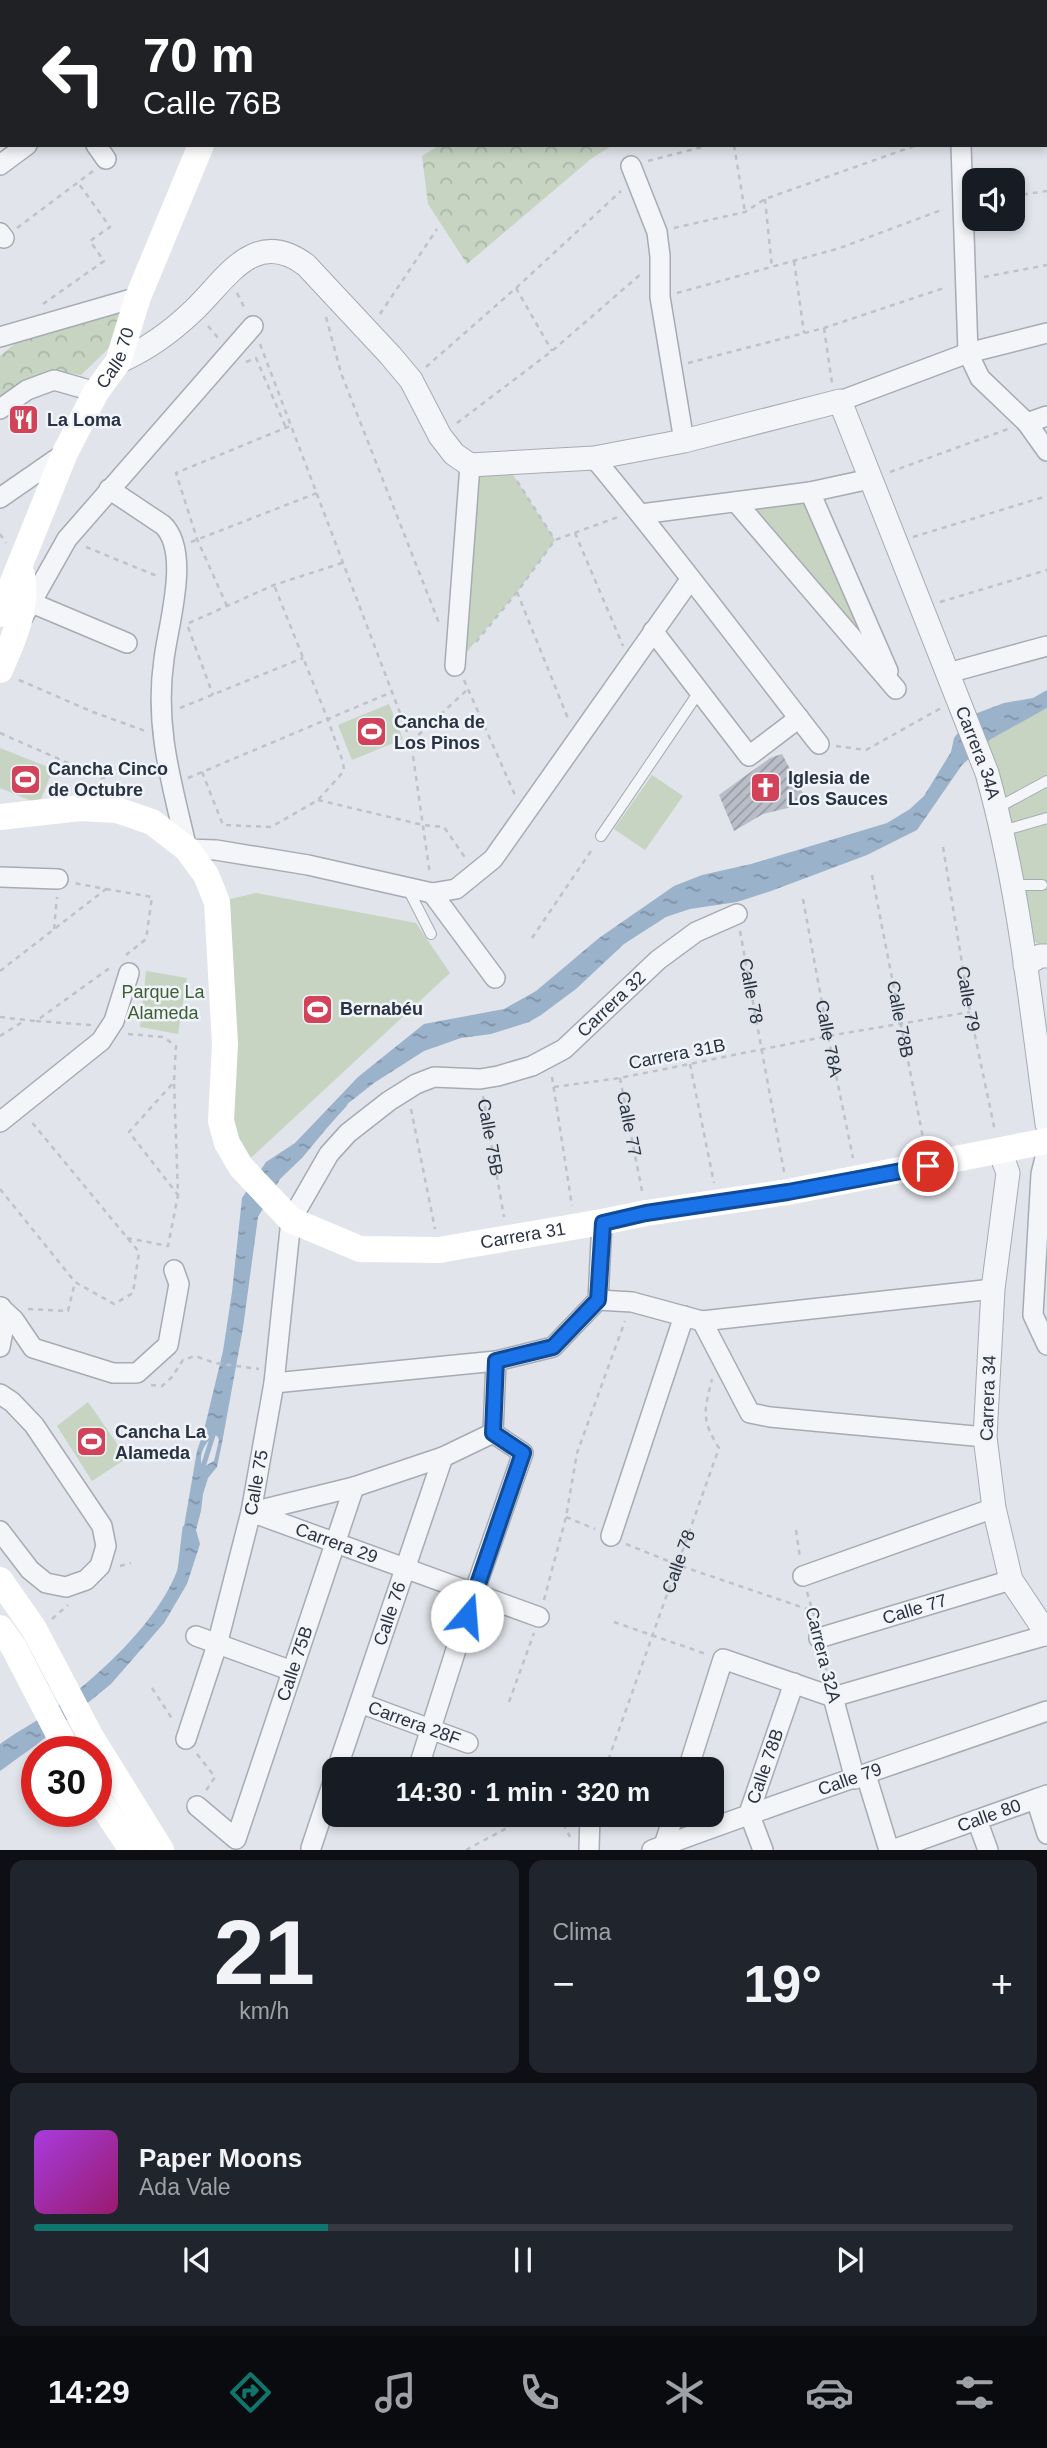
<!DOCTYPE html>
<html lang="es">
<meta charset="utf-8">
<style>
body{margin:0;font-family:Arial,sans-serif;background:#20242c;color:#f1f3f6;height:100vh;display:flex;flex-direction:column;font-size:26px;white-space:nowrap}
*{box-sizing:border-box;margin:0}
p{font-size:23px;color:#9ea1a6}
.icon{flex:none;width:38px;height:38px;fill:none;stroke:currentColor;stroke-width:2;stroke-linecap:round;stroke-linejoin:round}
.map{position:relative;height:1850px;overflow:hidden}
.sheet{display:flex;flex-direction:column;gap:10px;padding:10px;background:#0d0f14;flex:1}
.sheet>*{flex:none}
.top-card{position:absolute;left:0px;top:0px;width:1048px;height:147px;box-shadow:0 4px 10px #0003;background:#202124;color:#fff;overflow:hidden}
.fabs{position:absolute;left:962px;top:168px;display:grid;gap:14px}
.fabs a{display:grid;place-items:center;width:63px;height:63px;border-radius:14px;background:#171b24;box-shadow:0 4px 10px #0003;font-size:35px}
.speed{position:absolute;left:21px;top:1736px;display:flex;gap:14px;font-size:35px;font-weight:700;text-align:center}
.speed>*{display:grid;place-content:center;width:91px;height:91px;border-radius:50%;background:#171b24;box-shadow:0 4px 10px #0003;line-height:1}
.speed .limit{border:10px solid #d22;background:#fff;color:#111}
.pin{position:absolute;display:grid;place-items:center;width:60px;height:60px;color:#fff;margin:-30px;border:4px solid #fff;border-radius:50%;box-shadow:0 2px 7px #0007}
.me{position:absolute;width:77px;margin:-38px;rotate:18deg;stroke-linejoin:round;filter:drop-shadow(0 0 5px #0008)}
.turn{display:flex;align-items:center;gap:24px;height:147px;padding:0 28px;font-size:32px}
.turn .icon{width:91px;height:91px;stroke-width:2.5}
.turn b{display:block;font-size:49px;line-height:60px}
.big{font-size:52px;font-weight:700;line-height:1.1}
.sheet .card{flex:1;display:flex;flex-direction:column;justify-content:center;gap:10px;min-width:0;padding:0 24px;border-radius:14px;background:#20242c}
.sheet .dial{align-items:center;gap:0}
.dial b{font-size:91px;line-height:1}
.song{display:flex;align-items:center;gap:21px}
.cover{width:84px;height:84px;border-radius:10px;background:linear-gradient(135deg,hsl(280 70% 55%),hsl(320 70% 35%))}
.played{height:7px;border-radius:4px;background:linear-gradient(90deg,#0f766e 30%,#363941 30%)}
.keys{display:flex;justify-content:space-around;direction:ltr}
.heat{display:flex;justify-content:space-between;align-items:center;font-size:38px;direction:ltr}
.sheet .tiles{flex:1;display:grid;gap:10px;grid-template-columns:1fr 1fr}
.card:last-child{grid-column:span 2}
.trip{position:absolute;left:322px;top:1757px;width:402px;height:70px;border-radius:14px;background:#171b24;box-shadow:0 4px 10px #0003;font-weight:700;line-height:70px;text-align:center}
.menu{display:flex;height:112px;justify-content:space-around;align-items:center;background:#090b0e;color:#9ea1a6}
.menu .icon{width:49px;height:49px}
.menu .selected{color:#0f766e}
.menu b{font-size:32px;color:#f1f3f6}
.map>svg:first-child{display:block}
.green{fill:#c6d4c1}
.forest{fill:url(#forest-crowns)}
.water{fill:url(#water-ripples);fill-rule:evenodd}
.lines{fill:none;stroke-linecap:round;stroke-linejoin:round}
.stream{stroke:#9bb2cb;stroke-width:5}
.building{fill:url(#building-hatch)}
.service-casing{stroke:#a6abb4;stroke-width:12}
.minor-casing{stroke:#a6abb4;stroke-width:22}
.tertiary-casing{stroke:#a6abb4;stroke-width:25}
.path{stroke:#bec2c9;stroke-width:2.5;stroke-dasharray:5 5;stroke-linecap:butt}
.service{stroke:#f3f5f8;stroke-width:10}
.minor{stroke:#f3f5f8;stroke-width:19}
.tertiary{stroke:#f3f5f8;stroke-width:23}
.secondary{stroke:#fff;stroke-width:26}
.route-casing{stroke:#114b97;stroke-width:18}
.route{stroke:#1a73e8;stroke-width:12}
.labels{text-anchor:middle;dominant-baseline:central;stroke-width:5;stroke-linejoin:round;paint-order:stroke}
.street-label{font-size:18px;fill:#293242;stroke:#f0f3f7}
.poi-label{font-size:18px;font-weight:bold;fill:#293242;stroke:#f0f3f7;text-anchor:start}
.park-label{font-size:18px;fill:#3d5e35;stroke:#f0f3f7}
</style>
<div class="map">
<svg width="1047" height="1850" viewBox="0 0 1047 1850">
<defs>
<pattern id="forest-crowns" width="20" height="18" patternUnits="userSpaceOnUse" patternTransform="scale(1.75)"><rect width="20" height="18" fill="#c6d4c1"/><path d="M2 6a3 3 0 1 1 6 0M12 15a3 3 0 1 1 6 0" fill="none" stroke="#aab6a7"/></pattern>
<pattern id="water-ripples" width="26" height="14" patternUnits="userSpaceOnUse" patternTransform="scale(1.75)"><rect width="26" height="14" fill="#9bb2cb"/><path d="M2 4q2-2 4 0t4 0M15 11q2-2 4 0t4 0" fill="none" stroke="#7e91a6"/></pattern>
<pattern id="building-hatch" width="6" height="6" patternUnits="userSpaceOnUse" patternTransform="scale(1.75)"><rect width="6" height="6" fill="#b8bdc7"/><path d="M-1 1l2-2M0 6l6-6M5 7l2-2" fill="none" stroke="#969aa3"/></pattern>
</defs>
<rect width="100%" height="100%" fill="#e1e4ea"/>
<g class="green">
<path d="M506,464L555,540L517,592L455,666L470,465Z"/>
<path d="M810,492L896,689L736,502Z"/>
<path d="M389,704L403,739L352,760L338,725Z"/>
<path d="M1047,708V951L1020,930L978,750L990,739Z"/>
<path d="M0,748L53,769L39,804L0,788Z"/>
<path d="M652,775L683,796L645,850L614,829Z"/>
<path d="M256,893L416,923L450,973L241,1167L227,1143L217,902Z"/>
<path d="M146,971L187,978L178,1034L140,1027Z"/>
<path d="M88,1402L127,1458L92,1481L57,1426Z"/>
</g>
<g class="forest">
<path d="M590,0H880L588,2Z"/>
<path d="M440,145H613L592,158L467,264L428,204L422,156Z"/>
<path d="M125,310L108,349L81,375C45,367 28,379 0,398V356L18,341Z"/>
</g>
<path class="water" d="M1047,690V708L991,739L962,765L917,830L867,855L771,891L737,902L690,909L666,917L624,944L576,989L541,1015L529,1022L491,1034L461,1038L424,1051L374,1083L346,1105L302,1158L280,1179L258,1217L243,1328L222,1443L217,1467L208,1478L203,1494L201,1511L196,1530L200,1544L187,1584L164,1623L111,1684L36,1745L0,1771V1744C19,1730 40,1720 59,1705C105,1671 190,1594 183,1532L197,1451L204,1430L223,1351L232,1292L242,1198L266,1162L295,1143L358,1077L424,1024L504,1009L536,991L599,938L674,886L702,875L751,864L887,823L910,809L924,796L951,752L954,738L972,715L1004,703L1033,698ZM213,1435L217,1436L219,1440L214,1461L203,1467C197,1456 205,1444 213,1435Z"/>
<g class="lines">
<g class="stream">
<path d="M326,1125L345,1104"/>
<path d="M201,1473L215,1429"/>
<path d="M180,1570L185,1528"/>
</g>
</g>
<path class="building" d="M782,754L808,803L763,814L734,831L719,795L770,758Z"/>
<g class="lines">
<defs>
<g id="service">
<path d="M997,808L1047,781"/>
<path d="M1002,831L1047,818"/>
<path d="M601,836L699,692"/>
<path d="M1013,885H1042"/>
<path d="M407,887L431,934"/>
</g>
<g id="minor">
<path d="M71,0L72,2"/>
<path d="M499,0L500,2"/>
<path d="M957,0V2"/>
<path d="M93,2L95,0"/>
<path d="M392,2L395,0"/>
<path d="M0,20L2,22"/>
<path d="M96,145L106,159"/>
<path d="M961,145L968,353L980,378L1027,423L1047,451"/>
<path d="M0,165L27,145"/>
<path d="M631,166L657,232L660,256V297L684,441"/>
<path d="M0,233L4,238"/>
<path d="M0,337L138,297"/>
<path d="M840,401L968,353L1047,333"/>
<path d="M0,409L27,390L54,380L96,392"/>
<path d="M1027,423L1047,416"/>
<path d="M594,458C672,551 744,648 819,744"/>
<path d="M109,489L163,525C191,552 168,625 164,659C154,727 172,784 187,849L216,850L308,865L432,893L456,889L493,859L690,580"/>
<path d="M810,492L888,671"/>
<path d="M0,498L65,453"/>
<path d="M736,502L896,689"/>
<path d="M641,514L810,492L870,479"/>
<path d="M32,603L127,643"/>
<path d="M23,617L67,539L253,326"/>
<path d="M653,631L749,756L799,718"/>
<path d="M455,666L470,465"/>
<path d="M948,673L1047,646"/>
<path d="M0,877L58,879"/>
<path d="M432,893L495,978"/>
<path d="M0,1122L101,1041L114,1021L129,973"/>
<path d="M1047,1150L1041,1174L1033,1315L1047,1345"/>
<path d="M598,1300L632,1302L702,1321L993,1289"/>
<path d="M0,1307L14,1320L33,1348L113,1373H137L168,1345L179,1284L174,1270"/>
<path d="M702,1321L750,1413L770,1417L985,1437"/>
<path d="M0,1347L3,1331L1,1307"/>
<path d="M274,1383L496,1361L553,1347L598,1300L602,1222"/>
<path d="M0,1394L12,1402L34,1425L102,1526L106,1546L100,1566L86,1580L66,1587L46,1583L30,1570L0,1531"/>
<path d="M493,1433L496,1361"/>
<path id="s8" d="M251,1512L539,1617"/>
<path d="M252,1512L354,1487L443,1457L493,1433"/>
<path d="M611,1536L684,1316"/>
<path d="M803,1576L994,1508"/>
<path d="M196,1636L292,1671"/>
<path id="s9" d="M819,1638L1011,1580"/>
<path d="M833,1697L1047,1635"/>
<path d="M833,1697L855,1779"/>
<path id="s10" d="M360,1703L468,1743"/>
<path id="s11" d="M186,1739L217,1645L251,1512L274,1383L291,1220L329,1154L348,1133L389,1101L416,1084L434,1077L480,1079L498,1076L532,1066L564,1049L658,960L696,932L737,914"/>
<path id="s12" d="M337,1769L443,1457"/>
<path d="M418,1769L474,1593L523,1453L493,1433"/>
<path d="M688,1769L723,1659L833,1697"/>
<path d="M866,1775L889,1850"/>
<path d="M1036,1799L1047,1834"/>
<path id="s13" d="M197,1806L236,1839L354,1487"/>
<path d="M977,1820L988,1850"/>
<path d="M664,1845L674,1815"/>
<path d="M311,1848L334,1779"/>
<path d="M589,1850L590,1815"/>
<path id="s14" d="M652,1850C783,1801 915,1757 1047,1711"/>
<path id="s15" d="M763,1850L749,1813L794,1683"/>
<path id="s16" d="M892,1850L1047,1795"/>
</g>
<g id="tertiary">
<path id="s17" d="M118,362C146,350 170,333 193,311C226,280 254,226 306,265L390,355L411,380L440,436L454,454L470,465L594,458L684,441L840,401L987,773C1019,887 1031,1007 1047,1124"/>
<path d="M1025,965L1040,956H1047"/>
<path d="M1000,1151L1008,1173L993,1289L985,1437L994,1508L1011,1580L1047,1634"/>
</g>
</defs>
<use href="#service" class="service-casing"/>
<use href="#minor" class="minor-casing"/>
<use href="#tertiary" class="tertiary-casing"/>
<g class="path">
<path d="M535,2L537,0"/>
<path d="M0,79L2,78"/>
<path d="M1046,119H1047"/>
<path d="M734,145L745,212"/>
<path d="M648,161L710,145"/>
<path d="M1013,196L1047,191"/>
<path d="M765,199L772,268"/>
<path d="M17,228L93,171"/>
<path d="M674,228L745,212L765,199L917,145"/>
<path d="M794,261L804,333"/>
<path d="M984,277L1047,265"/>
<path d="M516,288L552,351"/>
<path d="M237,293L245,309"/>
<path d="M677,293L840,248L944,209"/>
<path d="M43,304L104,261L90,241L110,227L79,184"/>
<path d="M380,314L437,229"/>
<path d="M326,317L341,373L439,623"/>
<path d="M208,326L220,340"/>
<path d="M824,328L832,383"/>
<path d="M260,344L411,742L430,875"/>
<path d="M246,362L256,358L286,428"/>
<path d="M688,363L824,328L947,287"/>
<path d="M426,367L516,288L621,191"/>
<path d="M457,423L552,351L642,273"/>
<path d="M890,472L1008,429"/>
<path d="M517,481L555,540"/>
<path d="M575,533L623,646"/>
<path d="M0,534L6,543"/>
<path d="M913,537L1047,496"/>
<path d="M191,542L317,493"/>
<path d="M86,547L157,576"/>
<path d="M517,592L569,721"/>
<path d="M940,602L1047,570"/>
<path d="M227,606L197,539L176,473L290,426"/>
<path d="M189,623L274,585L342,563"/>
<path d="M188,627L213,695"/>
<path d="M476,642L517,592L555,540L618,517"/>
<path d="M19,680L93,712L145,731"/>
<path d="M464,680L515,795"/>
<path d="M180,708L303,658"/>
<path d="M0,733L102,778L151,770"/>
<path d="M411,742L469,688"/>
<path d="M836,746L866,750L941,708"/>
<path d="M202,772L223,825L271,827L318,800L344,771L343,762L328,720L274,585"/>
<path d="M188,778L392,692"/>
<path d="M318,800L423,825L444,827L466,859"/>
<path id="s1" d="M943,847L970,1012L995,1131"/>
<path id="s2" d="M872,875L924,1143"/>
<path d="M106,889L152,897L146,939L126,955"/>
<path id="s3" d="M803,899L828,1036L853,1158"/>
<path d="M54,929L57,897"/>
<path id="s4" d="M740,931L784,1172"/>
<path d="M532,938L593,848"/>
<path d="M0,971L106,889L74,883"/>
<path d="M0,1017L35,1021"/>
<path d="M91,1025L36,1021L111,967"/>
<path d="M128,1034L163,1037L176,1046L174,1082"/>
<path d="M0,1036L24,1021"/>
<path d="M690,1064L714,1183"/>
<path d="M552,1077L572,1206"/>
<path id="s5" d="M620,1078L642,1191"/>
<path d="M554,1087L620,1078L828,1036L970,1012"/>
<path id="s6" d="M483,1096L504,1217"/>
<path d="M411,1109L435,1229"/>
<path d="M0,1189L75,1282L114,1304L133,1293L139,1252L30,1120"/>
<path d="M127,1238L168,1246L178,1195L174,1082L129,1132L178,1195"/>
<path d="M28,1309L68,1311L75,1282"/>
<path d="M151,1385L162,1386L172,1377L183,1360L195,1356L215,1363L259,1369"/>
<path d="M566,1517L595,1529"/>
<path d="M796,1530L800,1558"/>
<path d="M626,1544L678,1565L813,1611"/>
<path d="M120,1566L131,1563"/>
<path d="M807,1592L815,1619"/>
<path d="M544,1600L566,1517L577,1453L625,1321"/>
<path d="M52,1619L68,1605"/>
<path d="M614,1622L706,1654"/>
<path d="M823,1656L828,1677"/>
<path d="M152,1688L173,1720"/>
<path d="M509,1702L534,1633"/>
<path d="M197,1754L215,1777L205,1792"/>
<path id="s7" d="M605,1769L719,1448C701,1419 704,1412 712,1379"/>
<path d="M559,1815L570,1837"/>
<path d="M466,1850L531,1815"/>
</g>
<use href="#service" class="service"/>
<use href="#minor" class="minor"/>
<use href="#tertiary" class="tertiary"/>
<g class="secondary">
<path d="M261,2L262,0"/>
<path id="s18" d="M0,614L65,453L96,392L118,362L138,297L201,145"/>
<path d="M0,670C13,640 28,609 22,575"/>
<path id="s19" d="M0,817L80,808L117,810L152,822L187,849L206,875L217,902L225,1044L221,1121L227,1143L241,1167L291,1220L360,1249L439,1250L602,1222L646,1213L788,1192L1047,1141"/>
<path d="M0,1580L34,1629L91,1737L161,1850"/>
<path d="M0,1628L13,1646L68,1752"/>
<path d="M96,1796L132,1850"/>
</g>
</g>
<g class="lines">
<defs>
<path id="route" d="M467,1616L523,1453L493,1433L496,1361L553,1347L598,1300L603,1223L646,1213L788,1192L928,1166"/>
</defs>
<use href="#route" class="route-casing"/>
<use href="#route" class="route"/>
</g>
<defs>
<symbol id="restaurant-square" viewBox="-11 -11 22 22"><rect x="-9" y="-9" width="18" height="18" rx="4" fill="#d2435a" stroke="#f0f3f7"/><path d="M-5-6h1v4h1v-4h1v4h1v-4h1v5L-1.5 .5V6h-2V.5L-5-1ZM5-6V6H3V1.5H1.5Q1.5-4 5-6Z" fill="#fff"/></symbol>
<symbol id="stadium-square" viewBox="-11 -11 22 22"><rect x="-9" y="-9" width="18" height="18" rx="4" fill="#d2435a" stroke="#f0f3f7"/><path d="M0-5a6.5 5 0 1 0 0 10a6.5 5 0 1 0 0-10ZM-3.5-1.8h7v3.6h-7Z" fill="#fff"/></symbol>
<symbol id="church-square" viewBox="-11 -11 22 22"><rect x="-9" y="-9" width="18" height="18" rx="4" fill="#d2435a" stroke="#f0f3f7"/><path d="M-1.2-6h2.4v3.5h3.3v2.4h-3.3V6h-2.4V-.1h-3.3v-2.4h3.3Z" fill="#fff"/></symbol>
</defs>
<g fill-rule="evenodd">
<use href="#restaurant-square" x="6" y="402" width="35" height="35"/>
<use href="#stadium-square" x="354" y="714" width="35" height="35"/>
<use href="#stadium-square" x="8" y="762" width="35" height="35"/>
<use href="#church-square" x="748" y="770" width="35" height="35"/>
<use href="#stadium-square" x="300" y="992" width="35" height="35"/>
<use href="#stadium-square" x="74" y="1424" width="35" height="35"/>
</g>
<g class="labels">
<g class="street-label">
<text stroke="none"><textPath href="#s18" startOffset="282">Calle 70</textPath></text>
<text stroke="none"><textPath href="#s17" startOffset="1246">Carrera 34A</textPath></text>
<text stroke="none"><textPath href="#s4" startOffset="61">Calle 78</textPath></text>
<text stroke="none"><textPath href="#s1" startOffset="154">Calle 79</textPath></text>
<text stroke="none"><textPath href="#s11" startOffset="940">Carrera 32</textPath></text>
<text stroke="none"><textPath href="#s2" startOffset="147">Calle 78B</textPath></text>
<text stroke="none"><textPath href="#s3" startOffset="142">Calle 78A</textPath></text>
<text transform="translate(677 1054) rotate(-11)">Carrera 31B</text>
<text stroke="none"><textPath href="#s5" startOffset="47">Calle 77</textPath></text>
<text stroke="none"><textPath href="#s6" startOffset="42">Calle 75B</textPath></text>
<text stroke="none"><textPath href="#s19" startOffset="842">Carrera 31</textPath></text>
<text transform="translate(988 1398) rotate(-88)">Carrera 34</text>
<text stroke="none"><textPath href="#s11" startOffset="266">Calle 75</textPath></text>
<text stroke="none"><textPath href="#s8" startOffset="91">Carrera 29</textPath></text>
<text stroke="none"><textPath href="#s7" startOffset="220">Calle 78</textPath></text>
<text stroke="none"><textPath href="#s9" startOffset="100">Calle 77</textPath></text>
<text stroke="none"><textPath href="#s12" startOffset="164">Calle 76</textPath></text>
<text transform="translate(823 1655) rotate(76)">Carrera 32A</text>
<text stroke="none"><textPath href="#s13" startOffset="236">Calle 75B</textPath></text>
<text stroke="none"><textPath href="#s10" startOffset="58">Carrera 28F</textPath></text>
<text stroke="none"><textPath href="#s15" startOffset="89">Calle 78B</textPath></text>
<text stroke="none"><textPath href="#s14" startOffset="210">Calle 79</textPath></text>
<text stroke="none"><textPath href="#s16" startOffset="103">Calle 80</textPath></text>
</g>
<g class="poi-label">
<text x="47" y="420">La Loma</text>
<text x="394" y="722">Cancha de<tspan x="394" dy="21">Los Pinos</tspan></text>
<text x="48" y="769">Cancha Cinco<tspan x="48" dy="21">de Octubre</tspan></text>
<text x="788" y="778">Iglesia de<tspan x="788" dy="21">Los Sauces</tspan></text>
<text x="340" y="1009">Bernabéu</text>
<text x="115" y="1432">Cancha La<tspan x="115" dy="21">Alameda</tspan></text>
</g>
<g class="park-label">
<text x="163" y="992">Parque La<tspan x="163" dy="21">Alameda</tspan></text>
</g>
</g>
</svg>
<div class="fabs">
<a><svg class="icon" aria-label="sound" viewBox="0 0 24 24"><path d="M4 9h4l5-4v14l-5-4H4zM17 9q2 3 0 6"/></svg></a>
</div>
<div class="speed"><div class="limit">30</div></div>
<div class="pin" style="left:928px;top:1166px;background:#d93025"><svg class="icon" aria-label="arrive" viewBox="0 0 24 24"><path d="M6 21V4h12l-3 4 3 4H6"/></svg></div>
<svg class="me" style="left:467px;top:1616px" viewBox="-20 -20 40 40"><circle r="19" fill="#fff"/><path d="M0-13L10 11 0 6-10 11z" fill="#1a73e8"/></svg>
<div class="trip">14:30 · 1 min · 320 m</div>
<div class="top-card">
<div class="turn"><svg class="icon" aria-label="left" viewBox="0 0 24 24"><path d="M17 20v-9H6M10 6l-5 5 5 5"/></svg><div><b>70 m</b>Calle 76B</div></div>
</div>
</div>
<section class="sheet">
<div class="tiles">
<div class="card dial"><b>21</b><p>km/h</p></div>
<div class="card"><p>Clima</p>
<div class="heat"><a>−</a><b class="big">19°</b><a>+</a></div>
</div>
<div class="card">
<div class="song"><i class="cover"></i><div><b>Paper Moons</b><p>Ada Vale</p></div></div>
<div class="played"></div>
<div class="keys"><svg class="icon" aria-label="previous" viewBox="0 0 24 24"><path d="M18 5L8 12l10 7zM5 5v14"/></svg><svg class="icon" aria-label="pause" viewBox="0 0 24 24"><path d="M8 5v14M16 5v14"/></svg><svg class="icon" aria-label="next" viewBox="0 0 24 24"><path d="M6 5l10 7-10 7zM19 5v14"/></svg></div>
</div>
</div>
</section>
<nav class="menu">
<b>14:29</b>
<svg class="icon selected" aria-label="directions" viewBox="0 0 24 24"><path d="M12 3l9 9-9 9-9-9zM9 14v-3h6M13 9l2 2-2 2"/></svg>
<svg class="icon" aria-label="music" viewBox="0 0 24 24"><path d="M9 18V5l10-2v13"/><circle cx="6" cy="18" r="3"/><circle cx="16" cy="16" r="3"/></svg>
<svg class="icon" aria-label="phone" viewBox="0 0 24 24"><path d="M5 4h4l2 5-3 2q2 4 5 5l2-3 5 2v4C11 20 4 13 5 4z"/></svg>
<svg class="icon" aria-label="climate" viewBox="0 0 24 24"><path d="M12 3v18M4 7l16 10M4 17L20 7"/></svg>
<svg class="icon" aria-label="car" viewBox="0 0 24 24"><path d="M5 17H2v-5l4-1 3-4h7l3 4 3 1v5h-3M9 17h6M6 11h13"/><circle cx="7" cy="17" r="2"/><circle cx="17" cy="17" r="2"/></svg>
<svg class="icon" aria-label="filters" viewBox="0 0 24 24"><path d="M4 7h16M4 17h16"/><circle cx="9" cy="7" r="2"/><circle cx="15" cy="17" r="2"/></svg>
</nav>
